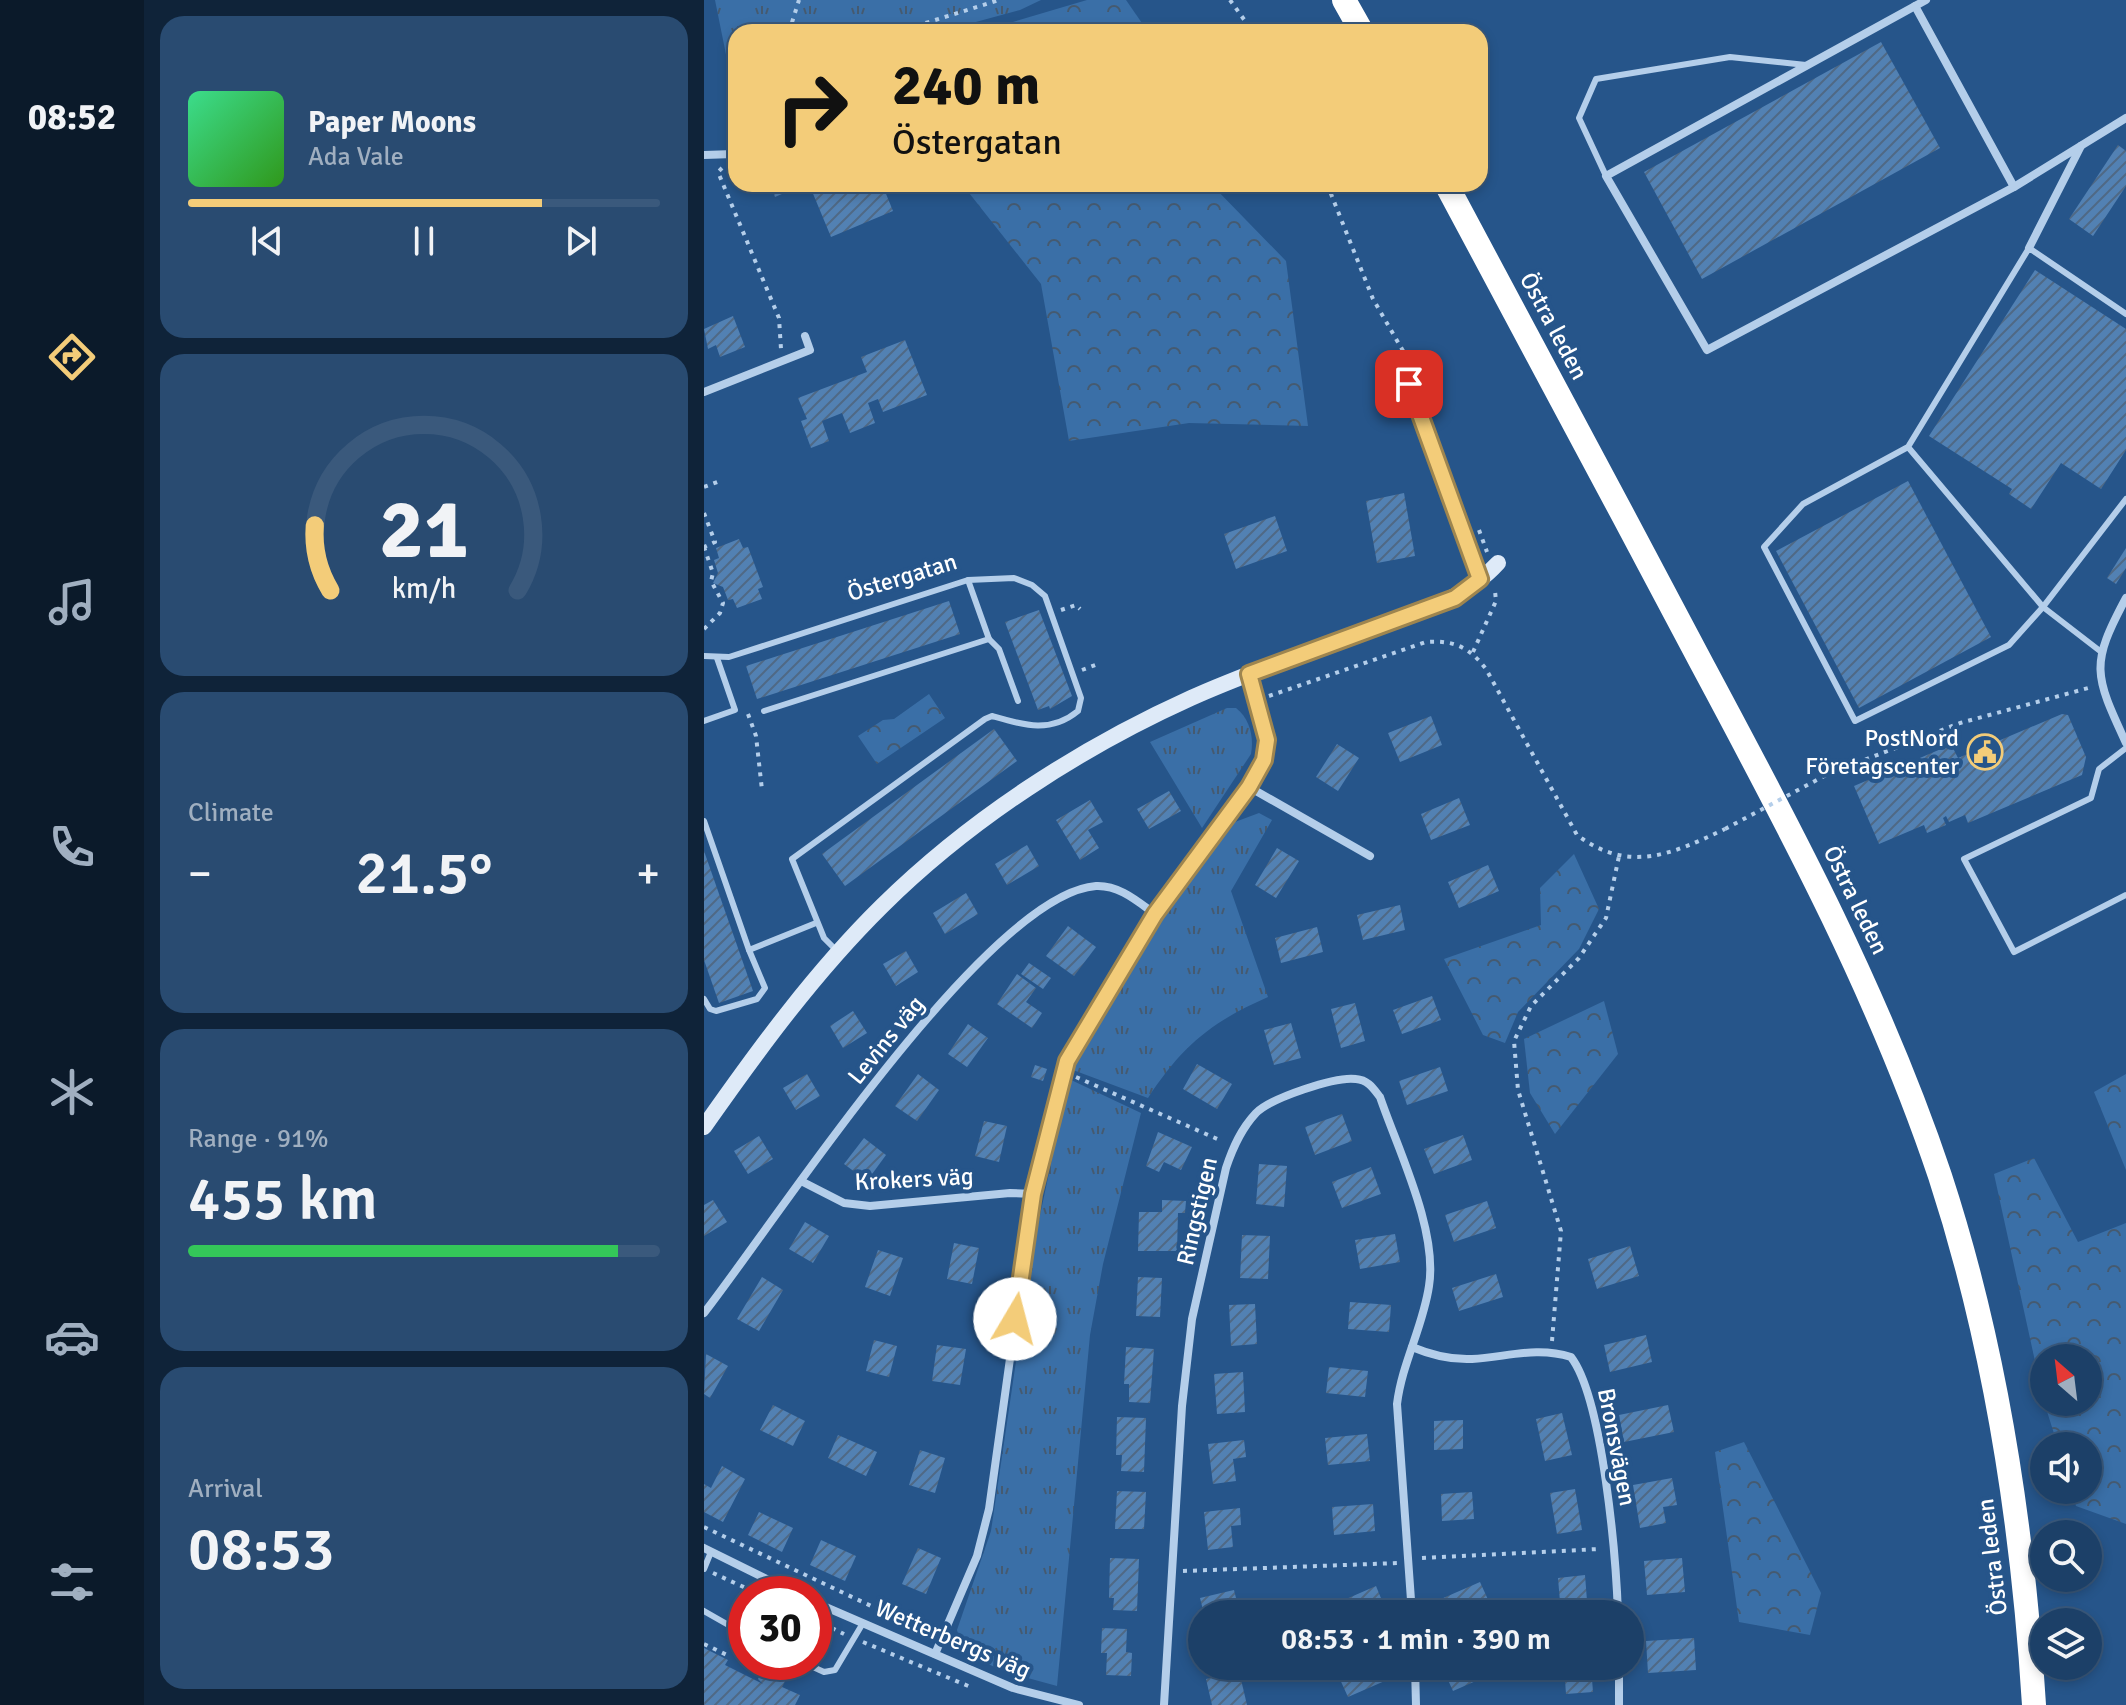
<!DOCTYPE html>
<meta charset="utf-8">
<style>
body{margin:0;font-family:Signika,sans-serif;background:#294b71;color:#f1f3f6;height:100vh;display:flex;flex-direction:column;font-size:30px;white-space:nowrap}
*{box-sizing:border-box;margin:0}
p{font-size:26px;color:#a0afc0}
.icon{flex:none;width:44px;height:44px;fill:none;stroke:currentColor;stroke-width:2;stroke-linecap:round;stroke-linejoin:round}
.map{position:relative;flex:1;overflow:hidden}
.panel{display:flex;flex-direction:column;gap:16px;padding:16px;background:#0f2339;width:560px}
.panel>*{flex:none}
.banner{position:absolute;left:24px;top:24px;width:760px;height:168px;border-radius:24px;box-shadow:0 4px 12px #0003,0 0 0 2px #3a597c;background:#f3cc79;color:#111;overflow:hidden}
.needle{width:52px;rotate:332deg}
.controls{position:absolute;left:1326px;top:1344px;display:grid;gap:16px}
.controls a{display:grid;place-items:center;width:72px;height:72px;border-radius:50%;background:#1c4068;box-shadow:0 4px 12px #0003,0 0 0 2px #3a597c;font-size:40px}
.speed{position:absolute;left:24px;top:1576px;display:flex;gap:16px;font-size:40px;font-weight:700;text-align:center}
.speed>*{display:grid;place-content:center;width:104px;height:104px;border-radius:50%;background:#1c4068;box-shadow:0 4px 12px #0003,0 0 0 2px #3a597c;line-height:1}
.speed .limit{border:12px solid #d22;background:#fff;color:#111}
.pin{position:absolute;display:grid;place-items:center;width:68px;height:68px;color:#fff;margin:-34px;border-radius:16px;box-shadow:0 4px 12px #0006}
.me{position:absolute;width:88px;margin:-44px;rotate:8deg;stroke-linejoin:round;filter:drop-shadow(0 0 6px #0008)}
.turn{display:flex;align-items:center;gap:28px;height:168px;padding:0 32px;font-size:36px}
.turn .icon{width:104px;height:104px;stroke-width:2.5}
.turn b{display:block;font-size:56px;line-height:68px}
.big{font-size:60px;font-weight:600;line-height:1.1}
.panel .tile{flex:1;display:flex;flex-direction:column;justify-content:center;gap:12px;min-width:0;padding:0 28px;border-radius:24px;background:#294b71}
.panel .dial{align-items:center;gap:0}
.dial svg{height:208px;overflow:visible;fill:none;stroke:#3a597c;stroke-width:7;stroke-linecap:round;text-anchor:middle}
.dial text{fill:#f1f3f6;stroke:none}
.song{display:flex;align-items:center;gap:24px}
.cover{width:96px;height:96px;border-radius:12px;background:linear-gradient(135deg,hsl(150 70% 55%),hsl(110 70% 35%))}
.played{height:8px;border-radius:4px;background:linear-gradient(90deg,#f3cc79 75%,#3a597c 75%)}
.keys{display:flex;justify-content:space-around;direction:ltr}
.heat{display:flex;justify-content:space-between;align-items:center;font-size:44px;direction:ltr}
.charge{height:12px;border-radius:6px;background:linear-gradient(90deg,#34c759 91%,#3a597c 0)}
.trip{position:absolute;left:484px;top:1600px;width:456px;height:80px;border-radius:40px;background:#1c4068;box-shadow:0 4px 12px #0003,0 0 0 2px #3a597c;font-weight:600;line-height:80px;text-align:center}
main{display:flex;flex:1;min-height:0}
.dock{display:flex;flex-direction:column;width:144px;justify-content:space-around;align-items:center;background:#0b1a2a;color:#a0afc0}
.dock .icon{width:56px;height:56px}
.dock .current{color:#f3cc79}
.dock b{font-size:36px;color:#f1f3f6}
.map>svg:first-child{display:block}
.grass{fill:url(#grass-tufts)}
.forest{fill:url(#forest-crowns)}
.building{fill:url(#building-hatch)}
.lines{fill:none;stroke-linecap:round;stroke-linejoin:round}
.path{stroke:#b4ceea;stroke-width:4;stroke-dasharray:4 6;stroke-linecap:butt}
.lane{stroke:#b4ceea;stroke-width:6}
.street{stroke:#b4ceea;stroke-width:8}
.secondary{stroke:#deeaf8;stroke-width:16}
.highway{stroke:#fff;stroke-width:24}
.path-bridge{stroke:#b4ceea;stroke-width:4;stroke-dasharray:4 6;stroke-linecap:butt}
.route-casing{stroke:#9e854f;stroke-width:20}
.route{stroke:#f3cc79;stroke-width:14}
.labels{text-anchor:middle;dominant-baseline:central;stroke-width:8;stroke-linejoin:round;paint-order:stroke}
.street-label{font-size:24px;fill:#fff;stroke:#26558a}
.poi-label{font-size:24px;fill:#fff;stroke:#26558a;text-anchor:end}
</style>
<main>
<nav class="dock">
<b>08:52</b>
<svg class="icon current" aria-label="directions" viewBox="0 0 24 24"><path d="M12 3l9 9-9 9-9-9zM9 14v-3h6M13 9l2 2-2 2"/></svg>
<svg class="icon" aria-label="music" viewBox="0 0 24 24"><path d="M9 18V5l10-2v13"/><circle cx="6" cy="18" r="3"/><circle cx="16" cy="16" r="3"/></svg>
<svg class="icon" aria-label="phone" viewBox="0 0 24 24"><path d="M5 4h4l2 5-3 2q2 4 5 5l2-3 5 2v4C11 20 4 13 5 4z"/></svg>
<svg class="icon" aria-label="climate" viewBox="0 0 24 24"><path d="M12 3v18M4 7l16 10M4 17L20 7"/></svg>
<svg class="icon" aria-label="car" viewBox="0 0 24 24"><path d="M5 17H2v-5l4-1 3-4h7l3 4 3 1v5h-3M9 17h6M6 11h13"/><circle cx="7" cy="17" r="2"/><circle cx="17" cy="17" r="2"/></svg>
<svg class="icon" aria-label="filters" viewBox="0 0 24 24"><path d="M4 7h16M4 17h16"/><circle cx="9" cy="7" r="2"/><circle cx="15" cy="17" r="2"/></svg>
</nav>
<section class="panel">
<div class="tile">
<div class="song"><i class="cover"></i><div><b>Paper Moons</b><p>Ada Vale</p></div></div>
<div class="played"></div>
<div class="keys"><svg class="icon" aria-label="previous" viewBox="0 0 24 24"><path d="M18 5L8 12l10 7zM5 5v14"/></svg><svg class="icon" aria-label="pause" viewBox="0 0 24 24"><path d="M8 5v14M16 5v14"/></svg><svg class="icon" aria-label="next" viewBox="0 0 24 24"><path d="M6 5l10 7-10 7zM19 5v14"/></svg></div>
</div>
<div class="tile dial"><svg viewBox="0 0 100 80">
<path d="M14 69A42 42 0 1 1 86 69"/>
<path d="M14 69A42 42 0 0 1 8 44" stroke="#f3cc79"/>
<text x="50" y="56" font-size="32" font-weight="700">21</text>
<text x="50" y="72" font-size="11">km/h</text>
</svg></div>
<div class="tile"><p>Climate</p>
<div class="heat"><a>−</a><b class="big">21.5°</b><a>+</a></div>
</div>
<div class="tile"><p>Range · 91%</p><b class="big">455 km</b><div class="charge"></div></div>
<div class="tile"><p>Arrival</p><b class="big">08:53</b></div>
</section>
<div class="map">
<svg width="1422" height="1705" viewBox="0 0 1422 1705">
<defs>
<pattern id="grass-tufts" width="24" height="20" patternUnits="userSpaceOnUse" patternTransform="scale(2)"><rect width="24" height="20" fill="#3a6fa7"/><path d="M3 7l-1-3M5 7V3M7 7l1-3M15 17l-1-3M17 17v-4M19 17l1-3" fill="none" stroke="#455a70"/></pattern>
<pattern id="forest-crowns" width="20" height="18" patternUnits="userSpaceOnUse" patternTransform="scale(2)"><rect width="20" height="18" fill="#3a6fa7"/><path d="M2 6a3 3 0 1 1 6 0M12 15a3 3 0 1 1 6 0" fill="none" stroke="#455a70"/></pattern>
<pattern id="building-hatch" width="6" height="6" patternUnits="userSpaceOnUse" patternTransform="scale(2)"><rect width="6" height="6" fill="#5281b3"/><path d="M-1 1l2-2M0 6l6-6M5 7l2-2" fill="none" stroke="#4f6985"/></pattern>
</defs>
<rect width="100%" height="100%" fill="#26558a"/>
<g class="grass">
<path d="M11,0H337L316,10L235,32H32V104Z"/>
<path d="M523,708H532C546,719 550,737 547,754L498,828L446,742Z"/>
<path d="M555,813L568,820L527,891L564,997C507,1022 478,1046 444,1098L369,1070L382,1039L476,891L531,822Z"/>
<path d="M365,1079L437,1113L399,1264L386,1335L353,1686L298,1671L269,1656L258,1647L253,1630L287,1531L328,1253Z"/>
</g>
<g class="forest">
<path d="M383,0H422L442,29L431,32H275Z"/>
<path d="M258,184H507L582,261L604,426L485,423L365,441L337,284Z"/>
<path d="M225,694L241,718L173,764L154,736L179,720L190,719Z"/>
<path d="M870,854L895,909L875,949L814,1012L801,1043L779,1035L740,959L837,925L836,888Z"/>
<path d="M900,1001L914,1054L851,1134L826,1093L820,1039Z"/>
<path d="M1422,1074V1170L1390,1092Z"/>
<path d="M1330,1158L1374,1242L1422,1223V1524L1372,1506L1367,1490H1384V1446H1354L1340,1402H1384V1358H1340V1401L1338,1393L1290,1174Z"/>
<path d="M1040,1442L1117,1593L1106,1635L1035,1622L1011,1452Z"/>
</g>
<g class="building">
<path d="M1177,42L1236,148L998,279L940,172Z"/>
<path d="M1414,145L1422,151V186L1389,236L1365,219Z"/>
<path d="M66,184H84L87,190L71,197Z"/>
<path d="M105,184H142L145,190L159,184H178L189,211L127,237Z"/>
<path d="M1331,270L1422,329V450L1397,489L1357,463L1327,509L1305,494L1308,489L1225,436Z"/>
<path d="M29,316L41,347L16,357L12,345L4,349L0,329Z"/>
<path d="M201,340L223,395L179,412L174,399L164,403L171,423L146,433L138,413L118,421L125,441L107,448L97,421L103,419L94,398L163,372L157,357Z"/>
<path d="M1204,481L1287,637L1155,708L1072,551Z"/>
<path d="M700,493L711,556L673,563L662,501Z"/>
<path d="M571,516L583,551L532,569L520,534Z"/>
<path d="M35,539L39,548L44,547L59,587L54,589L58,599L33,608L29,599L24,600L19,587L9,583L14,573L10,560L15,558L12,548Z"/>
<path d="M1422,548V568L1412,584L1403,578Z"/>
<path d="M245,601L256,634L53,699L42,666Z"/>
<path d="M335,610L368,696L346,709L345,706L334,710L301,622Z"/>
<path d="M1358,714L1364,715L1382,757L1378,775L1264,823L1261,815L1245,822L1242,816L1239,818L1242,825L1223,833L1220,825L1175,844L1150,786L1244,746L1249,748L1254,758Z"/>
<path d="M727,716L738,745L696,762L684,733Z"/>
<path d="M290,729L313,761L141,886L118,854Z"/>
<path d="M633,744L655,758L634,791L612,777Z"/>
<path d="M465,791L477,811L445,829L433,809Z"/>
<path d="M755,798L766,825L727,840L717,814Z"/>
<path d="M386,800L399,822L384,830L395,848L376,860L352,820Z"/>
<path d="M323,845L335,866L303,885L291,864Z"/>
<path d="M573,848L595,861L572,898L551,885Z"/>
<path d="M0,851L49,991L15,1003L0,960Z"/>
<path d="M784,865L795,891L755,908L744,882Z"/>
<path d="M262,893L274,914L241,934L229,913Z"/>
<path d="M696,905L701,930L659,940L653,915Z"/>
<path d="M364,926L392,947L370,976L342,956Z"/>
<path d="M613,927L619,952L577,963L571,938Z"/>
<path d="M202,951L214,972L192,986L179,964Z"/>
<path d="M325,963L347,978L339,989L317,974Z"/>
<path d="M313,974L332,988L322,1002L338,1013L328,1028L293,1004Z"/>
<path d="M728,996L737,1020L698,1034L689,1010Z"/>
<path d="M651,1003L661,1041L637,1048L627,1009Z"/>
<path d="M149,1011L163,1033L139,1048L126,1026Z"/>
<path d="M587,1023L597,1058L570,1065L560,1030Z"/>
<path d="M264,1024L284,1038L263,1067L244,1054Z"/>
<path d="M493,1064L528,1084L513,1109L479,1089Z"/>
<path d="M331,1065L343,1069L339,1081L327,1077Z"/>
<path d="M736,1067L744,1091L703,1105L695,1081Z"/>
<path d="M103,1074L116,1096L92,1110L79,1088Z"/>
<path d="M214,1074L235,1090L213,1121L191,1106Z"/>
<path d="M638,1114L648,1141L611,1155L601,1127Z"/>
<path d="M280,1121L303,1126L295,1162L271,1156Z"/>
<path d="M454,1132L488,1147L477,1170L460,1162L455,1172L442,1166Z"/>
<path d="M759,1135L768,1160L730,1174L720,1149Z"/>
<path d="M55,1136L69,1159L44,1174L30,1151Z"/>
<path d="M160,1138L182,1155L163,1181L140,1164Z"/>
<path d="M555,1164L583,1166L580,1207L552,1204Z"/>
<path d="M667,1167L677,1194L638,1208L628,1182Z"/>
<path d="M9,1200L23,1222L0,1236V1205Z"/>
<path d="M458,1200L482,1201L481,1213H474L473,1251H434L435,1212H458Z"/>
<path d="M783,1201L792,1228L750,1242L741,1215Z"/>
<path d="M101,1222L125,1236L109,1263L85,1249Z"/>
<path d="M691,1234L696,1262L656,1269L651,1240Z"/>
<path d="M538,1235L566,1236L564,1279L536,1278Z"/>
<path d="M250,1243L275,1248L268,1284L243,1279Z"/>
<path d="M926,1246L935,1276L893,1289L884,1259Z"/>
<path d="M174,1250L199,1258L186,1296L161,1287Z"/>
<path d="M792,1274L799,1297L755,1311L748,1288Z"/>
<path d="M58,1277L79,1290L55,1331L33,1319Z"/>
<path d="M434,1277L458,1278L456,1317L432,1316Z"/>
<path d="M646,1302L687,1305L685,1332L644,1329Z"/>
<path d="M551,1304L553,1344L527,1346L525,1305Z"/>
<path d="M942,1335L948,1362L906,1372L900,1345Z"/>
<path d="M170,1340L193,1346L185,1377L162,1371Z"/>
<path d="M233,1345L262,1349L256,1385L228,1381Z"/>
<path d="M422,1347L450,1349L446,1403L425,1402V1384H420Z"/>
<path d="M2,1354L24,1366L6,1398L0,1394Z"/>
<path d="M625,1367L664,1371L661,1397L622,1393Z"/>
<path d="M539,1372L541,1412L513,1414L510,1374Z"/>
<path d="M69,1405L101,1421L89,1446L56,1430Z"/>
<path d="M964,1405L970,1432L920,1442L915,1415Z"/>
<path d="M858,1413L868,1455L841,1461L832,1419Z"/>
<path d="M413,1417L442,1418L440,1472L417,1471L418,1455H412Z"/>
<path d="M759,1420V1449L730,1450V1421Z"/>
<path d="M663,1434L666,1461L624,1465L621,1438Z"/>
<path d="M134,1435L173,1452L162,1476L124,1458Z"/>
<path d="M540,1440L542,1457L529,1459L532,1481L509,1484L504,1444Z"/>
<path d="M216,1450L241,1458L231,1493L205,1485Z"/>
<path d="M18,1466L41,1479L19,1522L0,1512V1484L7,1488Z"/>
<path d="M968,1478L973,1505L959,1507L962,1523L936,1528L929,1485Z"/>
<path d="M871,1489L878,1530L853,1534L846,1493Z"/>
<path d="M413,1491L442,1492L440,1529H411Z"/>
<path d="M768,1492L770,1519L738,1521L737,1494Z"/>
<path d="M669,1504L671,1531L630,1535L628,1507Z"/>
<path d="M536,1508L537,1525L527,1526L529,1547L504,1550L500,1512Z"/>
<path d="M55,1512L89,1528L78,1552L44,1535Z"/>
<path d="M117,1540L152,1556L141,1581L106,1565Z"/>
<path d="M214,1548L237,1558L222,1594L198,1584Z"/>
<path d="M406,1558L435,1559L433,1611L409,1610L410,1598H405Z"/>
<path d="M978,1558L981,1592L943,1595L940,1561Z"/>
<path d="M881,1575L884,1614H857L854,1578Z"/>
<path d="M776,1582L786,1604L764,1614H744L737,1599Z"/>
<path d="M672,1586L681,1608L667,1614H638L633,1603Z"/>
<path d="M530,1590L536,1614H500L496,1598Z"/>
<path d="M398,1628L423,1629L422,1652L428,1653L427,1676L402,1675L403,1653H397Z"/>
<path d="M990,1638L992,1670L944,1673L942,1641Z"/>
<path d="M0,1648L24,1660L21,1665L59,1684L54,1679L62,1663L85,1674L78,1687L96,1695L91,1705H0Z"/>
<path d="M654,1666H677L683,1680L644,1697L634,1675Z"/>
<path d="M787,1666L790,1673L749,1691L738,1667Z"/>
<path d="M860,1666H887L889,1692L862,1694Z"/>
<path d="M535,1671L543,1705H508L502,1679Z"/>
</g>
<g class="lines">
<g class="path">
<path d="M526,0L549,32"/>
<path d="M85,32L95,0"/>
<path d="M193,32L295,0"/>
<path d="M18,168L14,172L75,318L77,349"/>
<path d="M623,184L669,299L710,370"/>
<path d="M0,487L16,481"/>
<path d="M0,513L11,542L0,547"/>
<path d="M775,530L783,552"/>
<path d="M357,610L372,605L376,609"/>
<path d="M0,629L16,613L19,603L7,581L9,573L0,547"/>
<path d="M769,652L792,601L791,591"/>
<path d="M378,670L394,664"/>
<path d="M565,696L722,642C750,640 765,647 782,669L873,835C925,874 968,854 1021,829"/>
<path d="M44,714L52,736L58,790"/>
<path d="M1124,774L1256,723L1388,687"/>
<path d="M372,1077L518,1141"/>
<path d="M848,1341L857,1231L814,1090L810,1041L827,1006L875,958L902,918L915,856"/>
<path d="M0,1527L220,1631"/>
<path d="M718,1558L895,1549"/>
<path d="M479,1571L694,1563"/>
<path d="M9,1573L55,1594"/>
<path d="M110,1619L140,1634"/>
<path d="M159,1642L269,1688"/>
<path d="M0,1644L23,1655"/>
</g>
<g class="lane">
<path d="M902,176L875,118L892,79L1026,57L1102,65"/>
<path d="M1204,447L1339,607L1305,645L1151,721L1060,547L1099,504L1204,447L1325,248L1422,314"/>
<path d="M285,639L295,649L314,701"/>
<path d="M1396,651L1339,607L1422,499"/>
<path d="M0,656L25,657L264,580L310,578L328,585L341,596L377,698L374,711C346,734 319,725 288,716L281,719L88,859L120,938L134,952"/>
<path d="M60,711L285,639L264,580"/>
<path d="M0,721L31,710L13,658"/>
<path d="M1422,748L1395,769L1387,798L1260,859L1310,952L1422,895"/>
<path d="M0,821L45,950L112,923"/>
<path d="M0,999L6,1009L12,1011L53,999L61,988L45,950"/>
<path d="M0,1569L7,1552"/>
<path d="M0,1611L42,1635"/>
<path d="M98,1662L120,1672L131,1670L159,1623"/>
</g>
<g class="street">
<path d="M1222,0L902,176L1003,350L1310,187L1422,118"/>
<path d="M1211,6L1310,187"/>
<path d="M0,155L30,154"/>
<path d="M1325,248L1377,146"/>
<path d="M705,384L776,579"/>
<path d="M0,392L106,350L101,336"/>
<path d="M1422,598C1386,665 1390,674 1422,743"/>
<path d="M545,787L666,856"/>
<path d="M97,1181L140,1203L166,1206L306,1193L329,1194"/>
<path d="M0,1313C70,1224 283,894 392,886C415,885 433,901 451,914"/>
<path d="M708,1347C727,1355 747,1360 768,1359C803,1357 833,1346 867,1357C899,1399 912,1558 914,1614"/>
<path d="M0,1548L93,1594"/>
<path d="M110,1602L309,1688L375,1705"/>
<path d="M231,1654L273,1556L285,1509L329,1194L363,1061L451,914L545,787L560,760L563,740L545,674"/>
<path d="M711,1666L712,1705"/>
<path d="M915,1666V1705"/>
<path d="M460,1705L478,1406L488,1319L522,1168C529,1147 537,1129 552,1113C567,1098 632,1076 652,1079C664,1080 669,1088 676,1097C694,1150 734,1230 725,1286C719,1327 698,1363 693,1404L708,1614"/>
</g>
<path class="secondary" d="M0,1127C54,1050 111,972 178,906C265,820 376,748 487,698C540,674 596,655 650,635C701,616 757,604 794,563"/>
<g class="highway">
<path d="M640,0L658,32"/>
<path d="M742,184C828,345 914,505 999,666C1088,832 1176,997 1236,1176C1292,1347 1319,1527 1330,1705"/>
</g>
<path class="path-bridge" d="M1021,829L1124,774"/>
</g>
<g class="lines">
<defs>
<path id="route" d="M311,1319L329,1194L363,1061L451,914L545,787L560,760L563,740L545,674L751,598L776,579L705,384"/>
</defs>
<use href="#route" class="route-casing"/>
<use href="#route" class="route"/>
</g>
<defs>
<symbol id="civic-ring" viewBox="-11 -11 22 22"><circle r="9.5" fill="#26558a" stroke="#f3cc79" stroke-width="1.5"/><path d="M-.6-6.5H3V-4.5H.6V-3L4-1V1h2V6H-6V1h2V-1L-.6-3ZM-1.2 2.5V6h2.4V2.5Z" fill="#f3cc79"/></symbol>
</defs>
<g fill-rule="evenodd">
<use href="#civic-ring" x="1261" y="732" width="40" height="40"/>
</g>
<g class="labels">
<g class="street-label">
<text transform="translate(850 326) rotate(62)">Östra leden</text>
<text transform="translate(198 577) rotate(-17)">Östergatan</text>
<text transform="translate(1152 900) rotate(64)">Östra leden</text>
<text transform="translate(182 1040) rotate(-51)">Levins väg</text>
<text transform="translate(210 1179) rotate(-3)">Krokers väg</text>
<text transform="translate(493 1211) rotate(-77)">Ringstigen</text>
<text transform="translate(913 1447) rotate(79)">Bronsvägen</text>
<text transform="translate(1288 1557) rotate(-97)">Östra leden</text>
<text transform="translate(249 1639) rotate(23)">Wetterbergs väg</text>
</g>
<g class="poi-label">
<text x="1255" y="738">PostNord<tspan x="1255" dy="28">Företagscenter</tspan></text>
</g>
</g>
</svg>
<div class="controls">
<a><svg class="needle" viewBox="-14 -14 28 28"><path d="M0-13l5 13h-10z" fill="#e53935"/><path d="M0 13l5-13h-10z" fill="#a0afc0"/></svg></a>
<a><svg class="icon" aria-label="sound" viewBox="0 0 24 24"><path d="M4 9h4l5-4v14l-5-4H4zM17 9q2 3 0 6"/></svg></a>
<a><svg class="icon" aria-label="search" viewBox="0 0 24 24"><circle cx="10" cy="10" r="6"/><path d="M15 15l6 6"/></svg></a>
<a><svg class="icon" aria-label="layers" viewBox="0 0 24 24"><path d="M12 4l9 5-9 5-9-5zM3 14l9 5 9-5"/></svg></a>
</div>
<div class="speed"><div class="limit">30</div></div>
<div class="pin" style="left:705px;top:384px;background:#d93025"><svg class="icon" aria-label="arrive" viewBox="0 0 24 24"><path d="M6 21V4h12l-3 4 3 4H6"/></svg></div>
<svg class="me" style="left:311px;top:1319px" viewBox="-20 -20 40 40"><circle r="19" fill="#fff"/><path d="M0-13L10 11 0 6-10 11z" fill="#f3cc79"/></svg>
<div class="trip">08:53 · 1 min · 390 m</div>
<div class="banner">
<div class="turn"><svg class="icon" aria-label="right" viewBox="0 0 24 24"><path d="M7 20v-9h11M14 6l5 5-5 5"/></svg><div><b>240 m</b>Östergatan</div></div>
</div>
</div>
</main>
